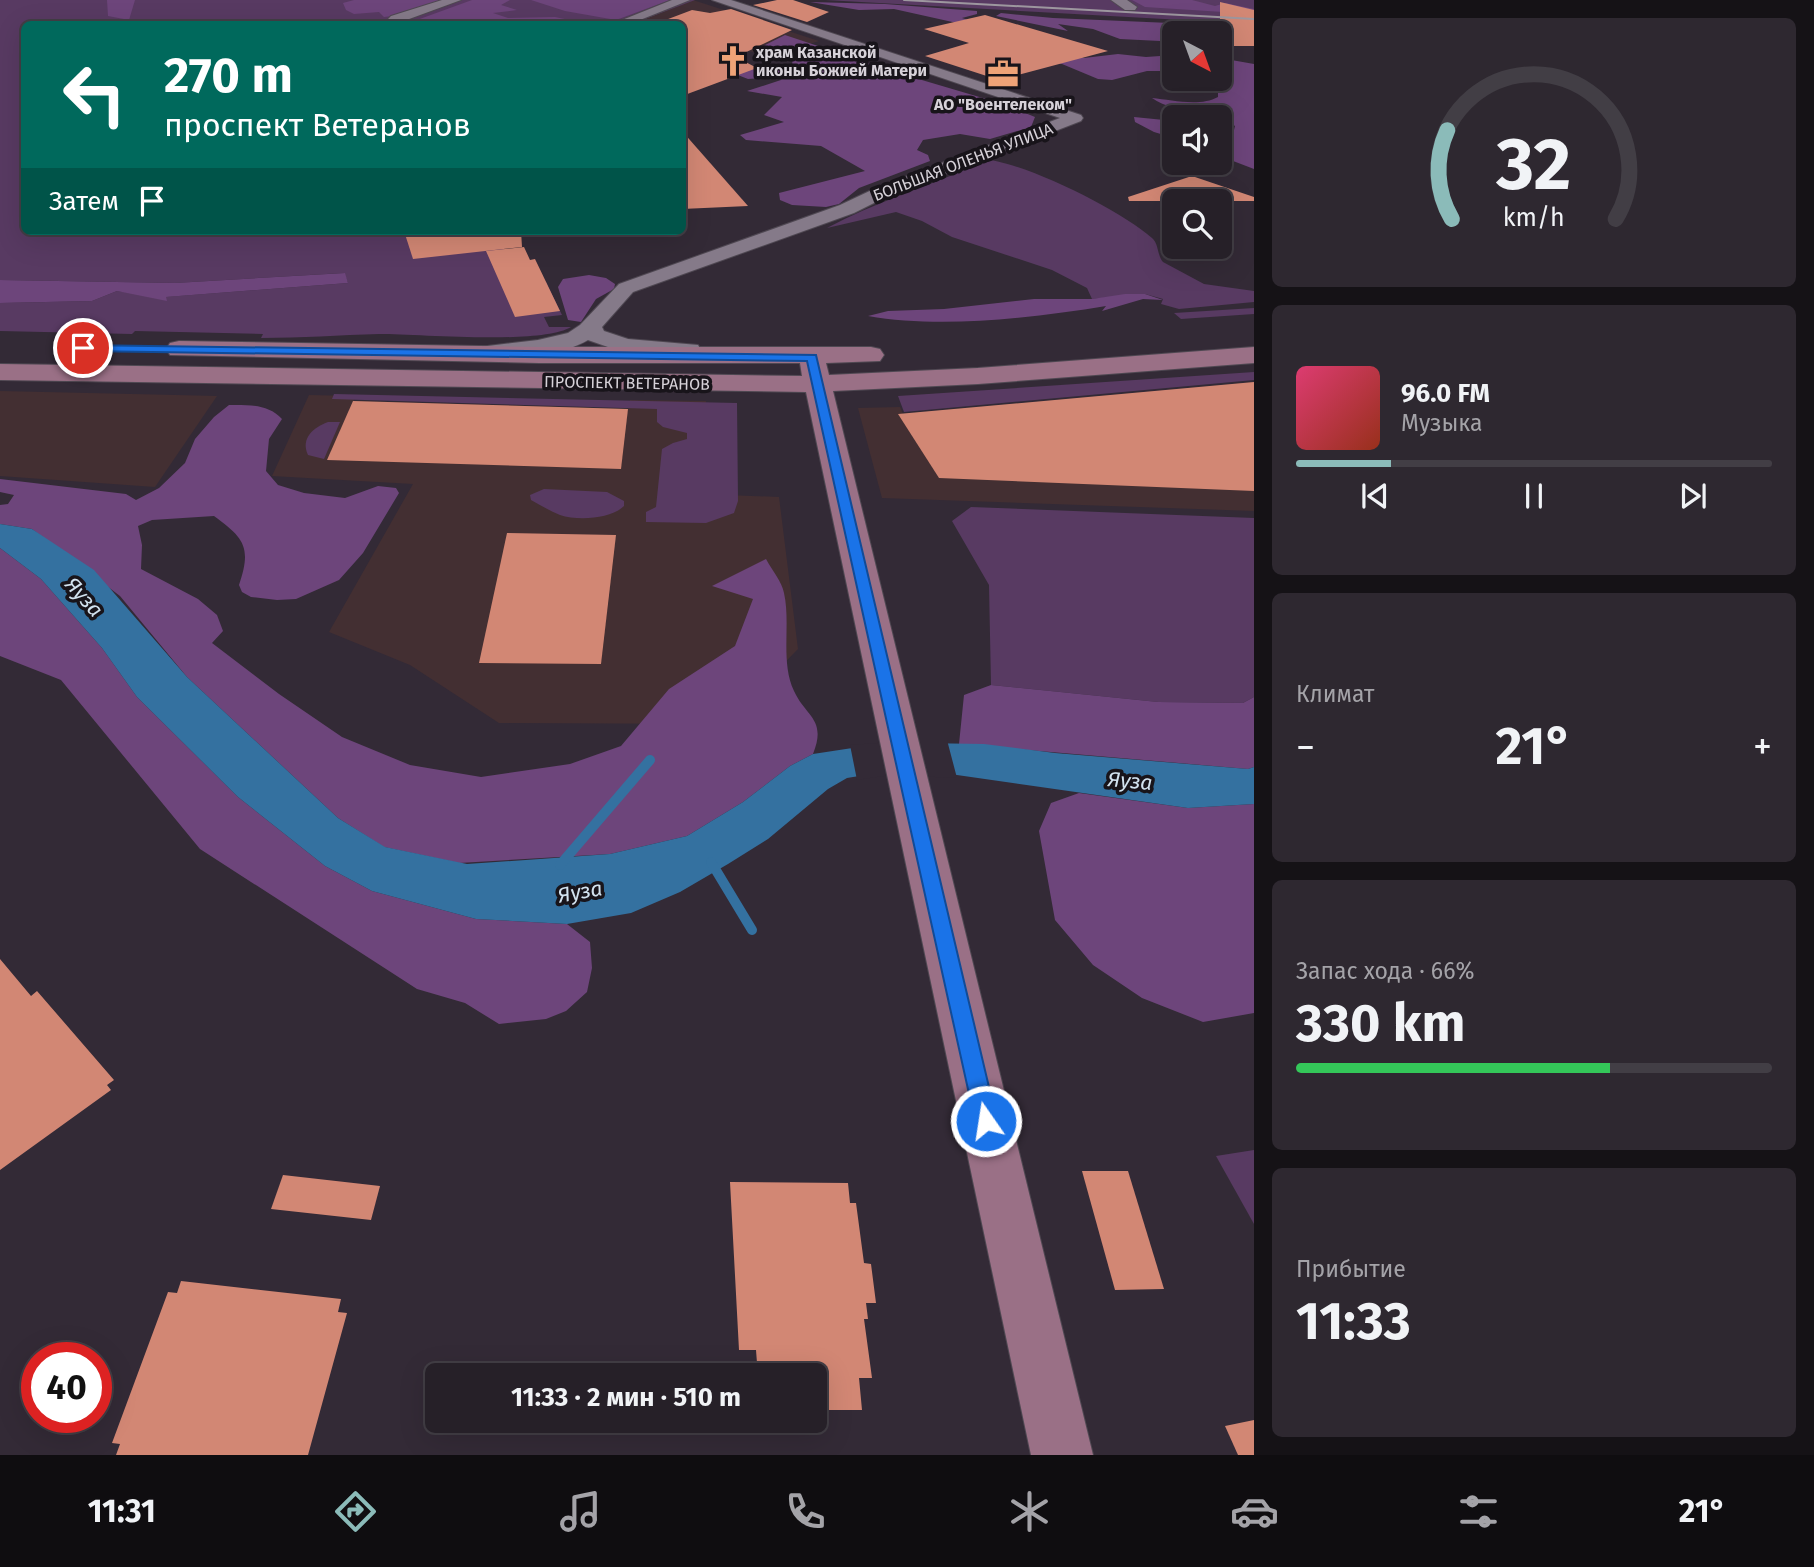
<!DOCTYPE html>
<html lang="ru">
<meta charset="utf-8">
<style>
body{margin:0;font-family:"Fira Sans",sans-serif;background:#2e2830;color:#f1f3f6;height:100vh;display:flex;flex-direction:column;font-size:26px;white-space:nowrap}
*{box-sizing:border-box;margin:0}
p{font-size:23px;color:#a4a3a8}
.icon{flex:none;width:38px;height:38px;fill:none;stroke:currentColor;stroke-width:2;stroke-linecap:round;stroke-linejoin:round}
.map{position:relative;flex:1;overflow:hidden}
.sheet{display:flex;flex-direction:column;gap:18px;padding:18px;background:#151216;width:560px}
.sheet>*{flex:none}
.guide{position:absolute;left:21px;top:21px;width:665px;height:214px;border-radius:10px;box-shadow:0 7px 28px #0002,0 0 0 2px #423e45;background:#00695c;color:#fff;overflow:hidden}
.needle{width:46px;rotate:139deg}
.fabs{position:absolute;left:1162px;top:21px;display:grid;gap:14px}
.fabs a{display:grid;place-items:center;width:70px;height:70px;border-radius:10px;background:#262028;box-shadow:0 7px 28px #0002,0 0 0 2px #423e45;font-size:35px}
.speed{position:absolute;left:21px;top:1342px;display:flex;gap:14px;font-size:35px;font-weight:700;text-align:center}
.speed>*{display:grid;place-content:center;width:91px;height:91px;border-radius:50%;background:#262028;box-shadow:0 7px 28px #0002,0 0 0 2px #423e45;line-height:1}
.speed .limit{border:10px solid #d22;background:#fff;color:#111}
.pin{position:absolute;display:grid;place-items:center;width:60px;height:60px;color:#fff;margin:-30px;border:4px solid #fff;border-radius:50%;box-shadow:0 2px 7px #0007}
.me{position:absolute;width:77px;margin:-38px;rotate:347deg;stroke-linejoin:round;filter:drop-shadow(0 0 5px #0008)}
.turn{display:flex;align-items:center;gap:24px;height:147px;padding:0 28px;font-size:32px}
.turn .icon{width:91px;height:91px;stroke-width:2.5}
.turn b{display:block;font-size:49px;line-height:60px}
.then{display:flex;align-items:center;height:66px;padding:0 28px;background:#0003;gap:14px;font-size:26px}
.big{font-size:52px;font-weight:700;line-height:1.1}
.sheet .card{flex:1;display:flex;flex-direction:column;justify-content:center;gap:10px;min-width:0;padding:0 24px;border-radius:10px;background:#2e2830}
.sheet .dial{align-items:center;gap:0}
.dial svg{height:182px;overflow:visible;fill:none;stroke:#423e45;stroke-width:7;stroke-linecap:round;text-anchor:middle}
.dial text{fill:#f1f3f6;stroke:none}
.song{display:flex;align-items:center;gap:21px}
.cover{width:84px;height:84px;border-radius:10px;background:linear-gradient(135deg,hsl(340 70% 55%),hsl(10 70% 35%))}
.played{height:7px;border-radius:4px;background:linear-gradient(90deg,#8bbbb9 20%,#423e45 20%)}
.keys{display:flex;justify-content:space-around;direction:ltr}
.heat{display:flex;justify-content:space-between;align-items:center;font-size:38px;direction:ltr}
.charge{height:10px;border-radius:5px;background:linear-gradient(90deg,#34c759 66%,#423e45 0)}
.trip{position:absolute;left:425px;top:1363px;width:402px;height:70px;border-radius:10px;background:#262028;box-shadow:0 7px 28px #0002,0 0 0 2px #423e45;font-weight:700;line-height:70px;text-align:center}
.tabs{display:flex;height:112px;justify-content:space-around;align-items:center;background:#0f0d10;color:#a4a3a8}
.tabs .icon{width:49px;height:49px}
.tabs .active{color:#8bbbb9}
.tabs b{font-size:32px;color:#f1f3f6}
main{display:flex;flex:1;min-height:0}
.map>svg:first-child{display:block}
.commercial{fill:#422f35}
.industrial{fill:#432f32}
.green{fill:#583a62}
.forest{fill:#6d457b}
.water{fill:#3471a0}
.pier{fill:#332a36}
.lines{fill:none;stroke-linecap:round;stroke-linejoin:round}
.stream{stroke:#3471a0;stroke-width:10}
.building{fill:#d28774}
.street-casing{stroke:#4f4852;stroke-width:2}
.secondary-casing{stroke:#4f4852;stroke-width:2}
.street{fill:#857a89;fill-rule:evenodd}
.secondary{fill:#9a7086;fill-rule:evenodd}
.tram{stroke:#9d979f;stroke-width:2}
.route{fill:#1a73e8;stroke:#114b97;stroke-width:2}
.labels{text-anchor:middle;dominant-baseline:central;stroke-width:7;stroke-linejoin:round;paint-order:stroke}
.far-poi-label{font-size:16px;font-weight:bold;fill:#d7d2d9;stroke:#18141a;text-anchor:start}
.far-street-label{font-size:16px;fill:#d7d2d9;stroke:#18141a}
.water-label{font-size:21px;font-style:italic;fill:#d3e3f0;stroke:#18141a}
</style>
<main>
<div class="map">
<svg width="1254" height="1455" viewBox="0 0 1254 1455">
<rect width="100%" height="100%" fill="#332a36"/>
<path class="commercial" d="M693,0L819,41L773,56L733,48L682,24H632Z"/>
<g class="industrial">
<path d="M1254,382V511L882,498L858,408L900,407L903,414Z"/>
<path d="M0,391L176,395L217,396L155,487L0,476Z"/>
<path d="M309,395L353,396L354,401L628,409L630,400L706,401L702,494L779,497L798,649L724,724L499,723L410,665L329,632L413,484L272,476Z"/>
</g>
<g class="green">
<path d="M0,0H695L632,24H24V231H496L504,249L541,283L546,282L562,315L544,317L549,327H571C541,345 421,334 379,334C340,335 301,338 261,338L263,334L135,331L132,334L0,331V303L92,301L117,291L165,297L348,283L344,273L175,283L0,280Z"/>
<path d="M825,0H1254V24Z"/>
<path d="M981,159C1023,161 1120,210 1152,238C1159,244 1157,255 1163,262L1204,284L1254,291V302L1179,309L1161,304L1163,299L1145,294L1092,299L1087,288L1052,270L952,237L922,221L896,212L827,228C875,202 927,187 976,165Z"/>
<path d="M1254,308V314L1181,319L1174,313Z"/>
<path d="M1254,372V380L904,412L898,396Z"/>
<path d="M334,394L737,403L738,501L734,513L706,523L646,522V512L656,507L662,449L673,443L687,439V433L663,427L657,422V409L332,399Z"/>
<path d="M328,422H340L324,459L308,455C300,438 314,427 328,422Z"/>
<path d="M544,489L607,492L624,501V506C611,519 578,521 560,515C550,511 540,505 531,500L530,495Z"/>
<path d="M971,507L1254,518V697L1243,703L1158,702L991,685L989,585L952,521Z"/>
<path d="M1254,1150V1224L1216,1156Z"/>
</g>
<g class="forest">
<path d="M107,0H135L129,20L108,16Z"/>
<path d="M354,0H448L402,15L384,17L379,12L354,14L346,10L343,3Z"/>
<path d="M472,0H510L501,5L517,10L493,13L508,18L555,17L589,24H406Z"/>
<path d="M531,0H670L616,20L565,11Z"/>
<path d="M1132,0H1192L1215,6L1225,3L1254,9V14L1145,7Z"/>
<path d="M810,2L885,4L977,11V14L962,18L1084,58L1118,54L1146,57L1174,55V71H1147L1112,80L1098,79L1062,64L1003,52L966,25L894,9L859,10Z"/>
<path d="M1001,13L1053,18L1217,25L1224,28L1204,33L1164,34L1160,41L1120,39L1093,29L1058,24L1068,31L996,16Z"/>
<path d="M785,35L905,75L1003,104L1035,117L1031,127L990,139L960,134L923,140L917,150L928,155L930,161L859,188L839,204L826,207L792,205L780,200L779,193L865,171L821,146L746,140L740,135L784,122L764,115L782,97L747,91L784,79L773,77L748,79L730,72C750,61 771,71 792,65L793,57L755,50Z"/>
<path d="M1220,58L1254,64V169L1220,156V129L1234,130L1235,126C1210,106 1177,116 1152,98C1172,100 1200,107 1218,97V84L1208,79H1220Z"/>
<path d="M1134,117L1174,121V138L1154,132L1135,122Z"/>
<path d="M345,273L348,283L166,297L167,301L117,291L92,301L0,303V280L175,283Z"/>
<path d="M589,275L606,278L615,284L614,289L596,299L581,322L568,320L558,287L563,279Z"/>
<path d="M1125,294H1145L1163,300L1143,299L1102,311L1106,306C1033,318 941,329 868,316L888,311L944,309L1034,299H1092Z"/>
<path d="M229,405C249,405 268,404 282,419L269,439L266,471L278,485L304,493L345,498L378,486L396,488L399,493L363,553L339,580L296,599L277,600L251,597L242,592L239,585C252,547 244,538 214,516L152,520L138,526L142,545L141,569L198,599L217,615L223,631L212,643L279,694L342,737L410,765L481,777L570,764L621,746L669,689L735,646L753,599L712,586L766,559C772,570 782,582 784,593C791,624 780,661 794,691C806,717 827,719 813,754L790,766L743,802L687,836L610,854L459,863L384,847L338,818L187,677L120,596L32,529L0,524V505L8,504L14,495L0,492V479L126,494L136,500L159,488L185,463L195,439L214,417Z"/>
<path d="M0,548L41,579L102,648L137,697L238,797L325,866L372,891L476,919L567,924L590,942L592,968L587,992L566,1011L546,1019L499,1024L465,1003L417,989L200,849L61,680L0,656Z"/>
<path d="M991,685L1158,702L1243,703L1254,697V767L1248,769L959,744L964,695Z"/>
<path d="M1079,793L1188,808L1254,804V1013L1203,1022L1142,998L1093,965L1055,920L1039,831L1051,803Z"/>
</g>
<path class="water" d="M0,524L32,529L94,570L187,677L338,818L385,847L467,864L610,854L687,836L743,802L790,766L813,754L859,747L919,743L984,744L1055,753L1248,769L1254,767V804L1188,808L936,772L890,771L847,778L828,789L768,839L728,864L680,892L631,913L567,924L476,919L372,891L325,866L238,797L137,697L102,648L41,579L0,548Z"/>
<path class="pier" d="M919,740H947L957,778L890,775L857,780L850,745Z"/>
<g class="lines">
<g class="stream">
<path d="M711,862L752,930"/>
<path d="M560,865L650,760"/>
</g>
</g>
<g class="building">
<path d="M777,0H793L829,12L807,22L753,5Z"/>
<path d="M1220,2L1254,10V46H1220Z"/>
<path d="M731,9L792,30L736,57L757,68L682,96V24H655L692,10L710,13Z"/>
<path d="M985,15L1108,51L999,80L925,56L969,43L924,29Z"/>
<path d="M682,131L748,206L682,209Z"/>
<path d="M1192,176L1254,197V201H1129L1128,197Z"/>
<path d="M404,231H521L522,247L413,259Z"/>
<path d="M524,247L530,260L535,259L560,311L515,317L486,251Z"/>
<path d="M1254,382V491L939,478L898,414Z"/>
<path d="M353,401L628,409L621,469L327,460Z"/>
<path d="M507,533L616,535L601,664L479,663Z"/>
<path d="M0,959L31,996L37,991L114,1080L107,1085L111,1090L0,1170Z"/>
<path d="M1082,1171H1128L1164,1289L1115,1290Z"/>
<path d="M283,1175L380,1186L371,1220L271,1209Z"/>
<path d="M730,1182L848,1183L850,1203H856L864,1263L871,1264L876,1303H866L868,1319H864L872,1378H859L862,1410H816V1376H758L756,1350H739Z"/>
<path d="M181,1281L341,1299L338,1312L347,1313L308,1455H116L120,1444L112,1443L168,1292L177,1293Z"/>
<path d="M1254,1420V1455H1238L1225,1426Z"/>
</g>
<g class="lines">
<defs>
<g id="street">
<path d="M442,0H461L401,22V24H387L385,22L391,16Z"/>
<path d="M672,0H690L630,24H612Z"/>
<path d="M712,0H731L1081,115L1083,118L1081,121L888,196L854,213L633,292L602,327L604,331L628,339L698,345L701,350L698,355L690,357L625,353L588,340C559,357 520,356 487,359L479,357L476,352L479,347L538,340L568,333L580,325L619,284L840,205L876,188L1060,118Z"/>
<path d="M1111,0H1127L1137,7L1135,10H1125Z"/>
</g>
<path id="secondary" d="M179,341L539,347H871L880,349L884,355L880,361L826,363L829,375L978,368L1254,347V363L978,384L833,391L1093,1455H1031L806,392L0,380V364L802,376L800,363H539L170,355L166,349L170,343Z"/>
</defs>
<use href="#street" class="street-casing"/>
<use href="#secondary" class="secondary-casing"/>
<use href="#street" class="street"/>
<use href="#secondary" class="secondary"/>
<path class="tram" d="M904,0L1254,19"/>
</g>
<path class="route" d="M79,345L816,355L997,1121L993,1127L986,1130L978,1127L975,1121L807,361L83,351L79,350Z"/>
<defs>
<symbol id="church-bare" viewBox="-9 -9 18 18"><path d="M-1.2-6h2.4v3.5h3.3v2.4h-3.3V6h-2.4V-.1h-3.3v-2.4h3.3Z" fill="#efa377" stroke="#18141a" stroke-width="2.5" paint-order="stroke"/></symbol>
<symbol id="office-bare" viewBox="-9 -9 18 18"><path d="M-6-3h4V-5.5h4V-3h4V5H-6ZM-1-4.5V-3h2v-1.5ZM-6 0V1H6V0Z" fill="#efa377" stroke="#18141a" stroke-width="2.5" paint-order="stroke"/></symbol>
</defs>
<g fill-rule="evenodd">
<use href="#church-bare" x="711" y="39" width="44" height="44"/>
<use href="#office-bare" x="981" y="52" width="44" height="44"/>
</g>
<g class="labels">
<g class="far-poi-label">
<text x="756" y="52">храм Казанской<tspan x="756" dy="18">иконы Божией Матери</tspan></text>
<text x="1003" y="104" text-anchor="middle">АО "Воентелеком"</text>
</g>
<g class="far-street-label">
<text transform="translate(963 162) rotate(-21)">БОЛЬШАЯ ОЛЕНЬЯ УЛИЦА</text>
<text transform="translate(627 383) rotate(1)">ПРОСПЕКТ ВЕТЕРАНОВ</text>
</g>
<g class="water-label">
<text transform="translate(84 597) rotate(48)">Яуза</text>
<text transform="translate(1130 781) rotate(5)">Яуза</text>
<text transform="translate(580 892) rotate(-10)">Яуза</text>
</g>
</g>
</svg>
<div class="fabs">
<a><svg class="needle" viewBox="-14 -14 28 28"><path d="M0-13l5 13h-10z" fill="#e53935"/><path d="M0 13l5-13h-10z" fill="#a4a3a8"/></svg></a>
<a><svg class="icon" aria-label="sound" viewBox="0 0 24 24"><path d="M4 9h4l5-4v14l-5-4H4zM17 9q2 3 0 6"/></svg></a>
<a><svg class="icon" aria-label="search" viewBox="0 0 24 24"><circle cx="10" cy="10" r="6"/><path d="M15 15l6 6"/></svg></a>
</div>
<div class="speed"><div class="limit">40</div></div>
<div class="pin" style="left:83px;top:348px;background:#d93025"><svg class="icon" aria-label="arrive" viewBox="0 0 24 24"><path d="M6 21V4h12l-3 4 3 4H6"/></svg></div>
<svg class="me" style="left:986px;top:1121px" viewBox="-20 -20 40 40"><circle r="17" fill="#1a73e8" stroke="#fff" stroke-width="3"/><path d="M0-11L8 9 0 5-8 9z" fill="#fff"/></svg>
<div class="trip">11:33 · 2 мин · 510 m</div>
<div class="guide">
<div class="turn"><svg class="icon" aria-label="left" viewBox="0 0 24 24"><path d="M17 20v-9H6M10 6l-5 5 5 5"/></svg><div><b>270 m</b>проспект Ветеранов</div></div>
<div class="then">Затем<svg class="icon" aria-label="arrive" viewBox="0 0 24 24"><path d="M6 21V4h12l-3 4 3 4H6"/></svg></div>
</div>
</div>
<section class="sheet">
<div class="card dial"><svg viewBox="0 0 100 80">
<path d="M14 69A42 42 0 1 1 86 69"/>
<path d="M14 69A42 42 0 0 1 12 30" stroke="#8bbbb9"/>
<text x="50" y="56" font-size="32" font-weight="700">32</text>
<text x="50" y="72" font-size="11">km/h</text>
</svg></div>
<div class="card">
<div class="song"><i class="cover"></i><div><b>96.0 FM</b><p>Музыка</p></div></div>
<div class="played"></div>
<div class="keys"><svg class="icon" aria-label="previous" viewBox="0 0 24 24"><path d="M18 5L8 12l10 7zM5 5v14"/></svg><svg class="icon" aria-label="pause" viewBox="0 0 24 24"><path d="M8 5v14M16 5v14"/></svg><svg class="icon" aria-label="next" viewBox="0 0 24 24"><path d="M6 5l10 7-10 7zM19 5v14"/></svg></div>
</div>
<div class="card"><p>Климат</p>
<div class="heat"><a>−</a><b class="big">21°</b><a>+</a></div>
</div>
<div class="card"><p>Запас хода · 66%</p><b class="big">330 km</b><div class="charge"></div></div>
<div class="card"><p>Прибытие</p><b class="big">11:33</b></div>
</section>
</main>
<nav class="tabs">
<b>11:31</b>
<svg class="icon active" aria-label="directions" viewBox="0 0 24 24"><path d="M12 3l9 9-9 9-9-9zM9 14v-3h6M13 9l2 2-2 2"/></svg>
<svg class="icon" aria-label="music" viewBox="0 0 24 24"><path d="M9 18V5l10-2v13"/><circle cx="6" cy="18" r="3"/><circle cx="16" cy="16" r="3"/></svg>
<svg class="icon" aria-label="phone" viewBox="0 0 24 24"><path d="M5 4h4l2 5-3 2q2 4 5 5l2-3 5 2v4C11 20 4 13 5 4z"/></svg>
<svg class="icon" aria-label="climate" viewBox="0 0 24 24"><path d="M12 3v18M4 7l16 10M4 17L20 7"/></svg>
<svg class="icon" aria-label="car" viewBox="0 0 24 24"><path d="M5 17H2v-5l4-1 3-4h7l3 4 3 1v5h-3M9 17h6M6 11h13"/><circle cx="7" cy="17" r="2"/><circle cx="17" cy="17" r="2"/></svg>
<svg class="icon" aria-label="filters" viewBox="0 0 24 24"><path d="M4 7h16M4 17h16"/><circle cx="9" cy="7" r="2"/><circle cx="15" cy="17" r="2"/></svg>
<b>21°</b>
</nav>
